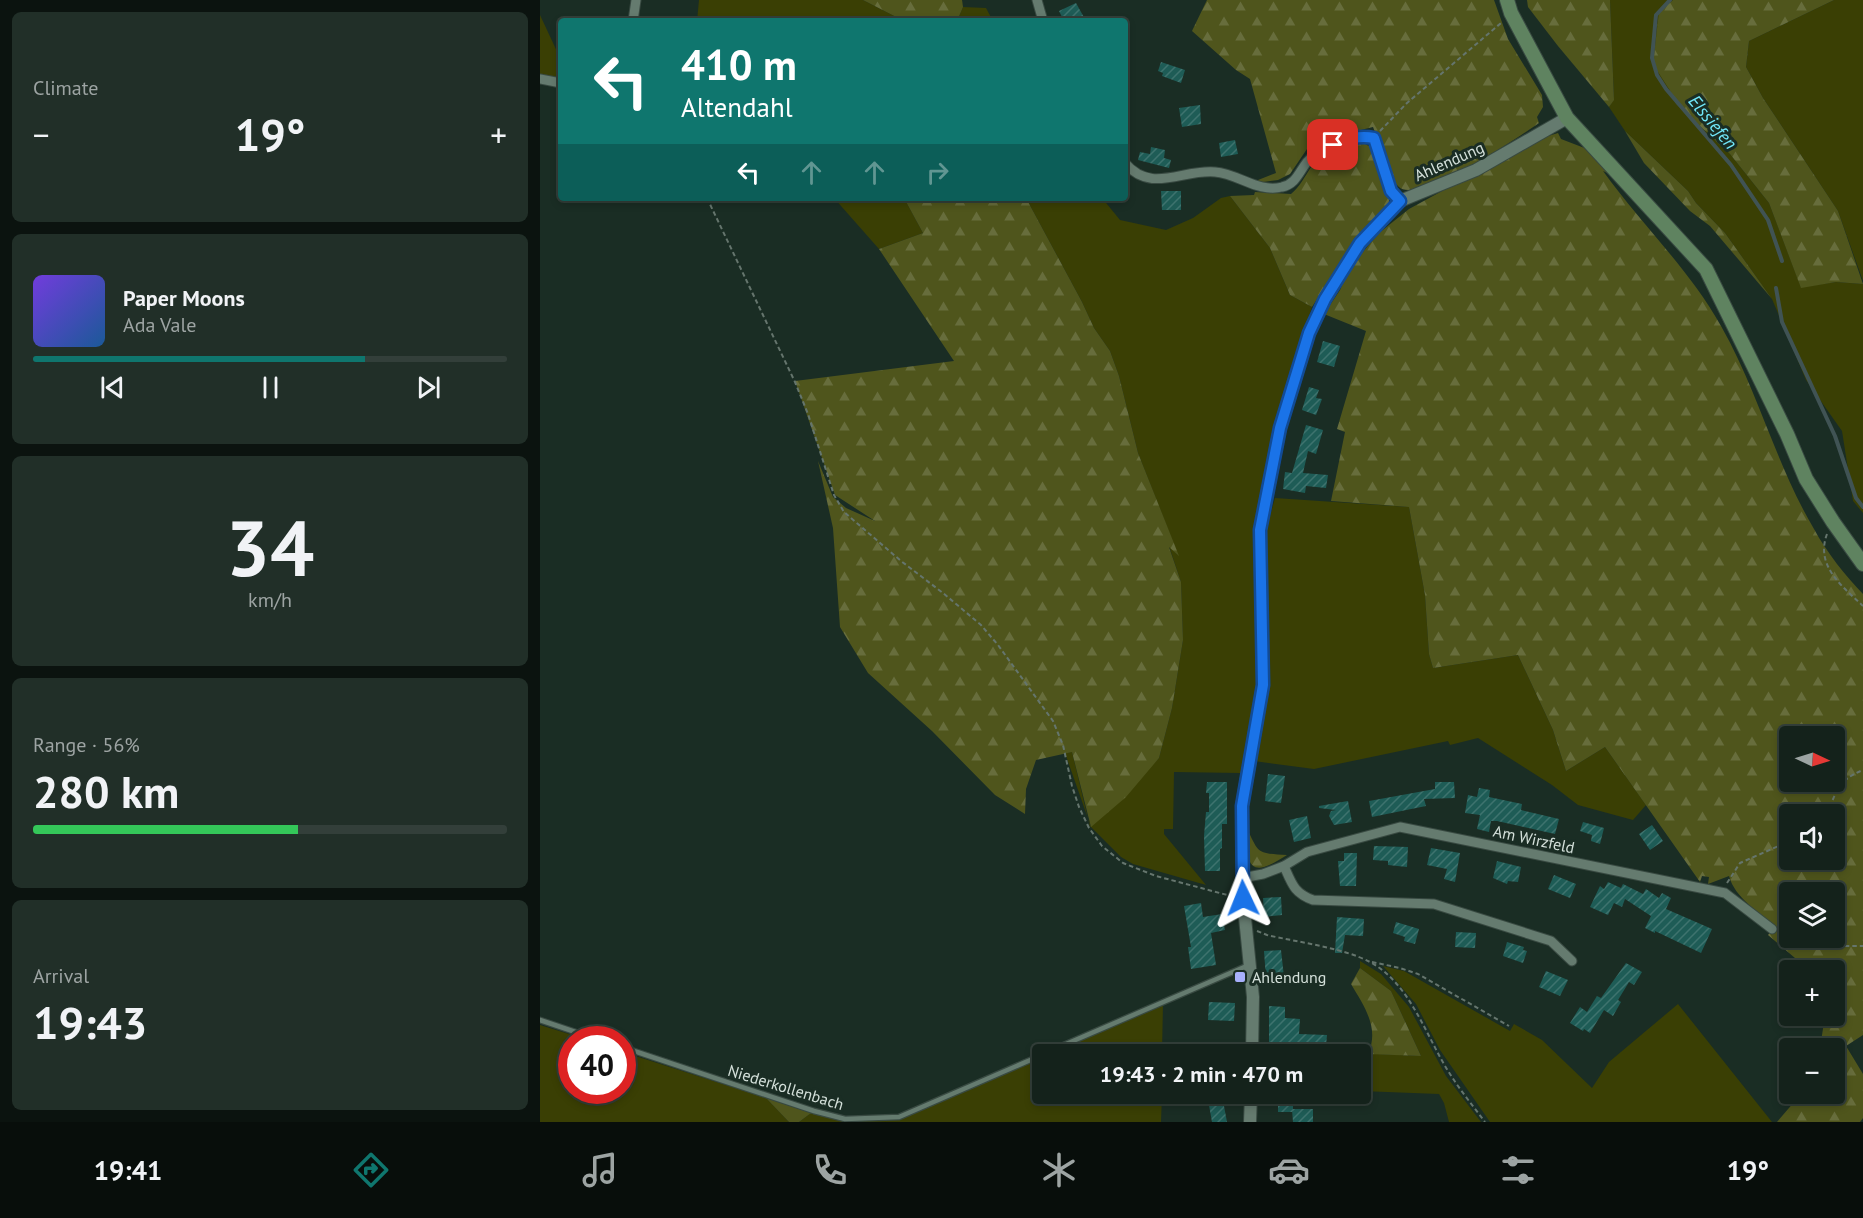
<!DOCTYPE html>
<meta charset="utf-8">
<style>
body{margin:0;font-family:"PT Sans",sans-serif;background:#212f28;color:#f1f3f6;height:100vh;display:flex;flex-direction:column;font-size:22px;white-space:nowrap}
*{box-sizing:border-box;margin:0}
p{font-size:20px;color:#9da4a3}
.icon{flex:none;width:33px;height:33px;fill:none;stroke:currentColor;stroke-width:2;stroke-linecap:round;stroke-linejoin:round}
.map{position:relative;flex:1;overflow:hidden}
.sheet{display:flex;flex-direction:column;gap:12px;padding:12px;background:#0b130f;width:540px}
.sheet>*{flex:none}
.banner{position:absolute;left:18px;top:18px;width:570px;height:183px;border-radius:6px;box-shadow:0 3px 9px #0003,0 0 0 2px #333f3a;background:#0f766e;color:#fff;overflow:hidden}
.needle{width:39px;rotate:94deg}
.controls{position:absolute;left:1239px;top:726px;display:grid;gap:12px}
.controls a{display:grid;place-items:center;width:66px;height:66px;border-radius:6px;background:#14221b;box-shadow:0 3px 9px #0003,0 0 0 2px #333f3a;font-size:30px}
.speed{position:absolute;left:18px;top:1026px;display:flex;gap:12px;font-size:30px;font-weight:700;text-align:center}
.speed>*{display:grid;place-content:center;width:78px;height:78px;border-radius:50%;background:#14221b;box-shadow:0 3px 9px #0003,0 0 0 2px #333f3a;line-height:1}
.speed .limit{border:9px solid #d22;background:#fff;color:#111}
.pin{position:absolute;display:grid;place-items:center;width:51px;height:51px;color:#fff;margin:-26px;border-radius:12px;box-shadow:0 3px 9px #0006}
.me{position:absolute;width:66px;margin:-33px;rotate:358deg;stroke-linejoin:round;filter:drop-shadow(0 0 4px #0008)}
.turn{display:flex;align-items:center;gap:21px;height:126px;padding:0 24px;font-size:27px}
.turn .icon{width:78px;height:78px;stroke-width:2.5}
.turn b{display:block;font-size:42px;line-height:51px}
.lanes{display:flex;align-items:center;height:57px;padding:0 24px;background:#0003;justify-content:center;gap:30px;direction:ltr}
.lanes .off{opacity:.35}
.big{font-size:45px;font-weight:600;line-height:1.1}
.sheet .tile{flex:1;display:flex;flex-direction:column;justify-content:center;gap:9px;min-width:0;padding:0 21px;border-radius:9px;background:#212f28}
.sheet .dial{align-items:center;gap:0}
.dial b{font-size:78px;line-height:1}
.song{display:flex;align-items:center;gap:18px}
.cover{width:72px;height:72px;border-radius:9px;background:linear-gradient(135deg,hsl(260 70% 55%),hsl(210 70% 35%))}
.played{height:6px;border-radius:3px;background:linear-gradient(90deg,#0f766e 70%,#333f3a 70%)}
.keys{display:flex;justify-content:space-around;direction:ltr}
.heat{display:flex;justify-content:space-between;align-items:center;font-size:33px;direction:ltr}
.charge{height:9px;border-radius:4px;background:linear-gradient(90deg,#34c759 56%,#333f3a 0)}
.trip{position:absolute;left:492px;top:1044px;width:339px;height:60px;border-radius:6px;background:#14221b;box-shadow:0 3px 9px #0003,0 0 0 2px #333f3a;font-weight:600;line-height:60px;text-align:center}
.tab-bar{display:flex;height:96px;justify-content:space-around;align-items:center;background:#080e0b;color:#9da4a3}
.tab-bar .icon{width:42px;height:42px}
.tab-bar .current{color:#0f766e}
.tab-bar b{font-size:27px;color:#f1f3f6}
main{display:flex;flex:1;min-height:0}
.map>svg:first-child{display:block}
.green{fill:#3a3f04}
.forest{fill:url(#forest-firs);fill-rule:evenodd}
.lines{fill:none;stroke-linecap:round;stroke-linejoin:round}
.stream{stroke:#405354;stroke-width:4}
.building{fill:url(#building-hatch)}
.service-casing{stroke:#394a42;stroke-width:7}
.minor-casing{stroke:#394a42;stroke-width:11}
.tertiary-casing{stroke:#394a42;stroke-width:14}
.secondary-casing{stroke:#394a42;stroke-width:16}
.path{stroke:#65756d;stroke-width:2;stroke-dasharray:4.5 3;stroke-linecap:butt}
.service{stroke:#657b6f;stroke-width:4.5}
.minor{stroke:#657b6f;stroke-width:9}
.tertiary{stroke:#657b6f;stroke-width:12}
.secondary{stroke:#5f8360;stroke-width:14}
.route-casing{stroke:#114b97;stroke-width:15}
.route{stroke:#1a73e8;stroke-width:10}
.poi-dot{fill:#a8b0fc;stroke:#1a2d24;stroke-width:2}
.labels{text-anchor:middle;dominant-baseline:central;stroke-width:6;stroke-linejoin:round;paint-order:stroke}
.street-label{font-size:16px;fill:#d4e0da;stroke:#1a2d24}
.poi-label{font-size:16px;fill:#d4e0da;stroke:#1a2d24;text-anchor:start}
.water-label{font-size:18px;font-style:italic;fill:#71e8fb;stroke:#1a2d24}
</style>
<main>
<section class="sheet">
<div class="tile"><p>Climate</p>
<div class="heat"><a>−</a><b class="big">19°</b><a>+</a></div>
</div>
<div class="tile">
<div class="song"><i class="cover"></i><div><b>Paper Moons</b><p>Ada Vale</p></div></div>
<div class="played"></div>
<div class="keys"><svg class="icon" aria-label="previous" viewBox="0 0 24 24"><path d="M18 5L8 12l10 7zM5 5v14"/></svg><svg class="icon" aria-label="pause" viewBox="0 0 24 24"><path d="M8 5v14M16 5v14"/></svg><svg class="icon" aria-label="next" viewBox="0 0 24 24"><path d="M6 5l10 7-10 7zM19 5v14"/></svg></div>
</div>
<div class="tile dial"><b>34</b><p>km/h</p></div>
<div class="tile"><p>Range · 56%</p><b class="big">280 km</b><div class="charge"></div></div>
<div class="tile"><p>Arrival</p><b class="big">19:43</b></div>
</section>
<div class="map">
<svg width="1323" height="1122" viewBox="0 0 1323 1122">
<defs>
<pattern id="forest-firs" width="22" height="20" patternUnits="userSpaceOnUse" patternTransform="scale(1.5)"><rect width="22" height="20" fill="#4f551c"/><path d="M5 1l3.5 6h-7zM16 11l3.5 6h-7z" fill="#676d3c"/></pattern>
<pattern id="building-hatch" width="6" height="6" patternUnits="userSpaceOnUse" patternTransform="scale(1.5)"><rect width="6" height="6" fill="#1e5c56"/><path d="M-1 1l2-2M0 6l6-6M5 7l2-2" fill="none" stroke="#3e736e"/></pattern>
</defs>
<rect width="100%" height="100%" fill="#1a2d24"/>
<g class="green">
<path d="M159,0H323L364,21H157Z"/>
<path d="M1070,0H1133L1119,12L1129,89L1136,104L1190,154L1229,203L1261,287L1296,282L1323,284V513L1313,501L1302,431L1266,380L1232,299L1185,233L1156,203L1148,191L1085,131L1069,107L1074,99Z"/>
<path d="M1294,0H1323V281L1298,211L1223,98L1206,67L1209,41Z"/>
<path d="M423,7L446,8L453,21H417Z"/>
<path d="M0,15L21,60V80L0,76Z"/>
<path d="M690,196L730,248L750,295L772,307L732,434L716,530L717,688L701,773L634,772L633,829H624V834L666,885L593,864L581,857L551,827L525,753L532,752L550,827L619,758L632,708L643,640L641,582L629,546L638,555L598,453L579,376L570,351L554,328L542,302L486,198H562L580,220L626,230L653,218L681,198Z"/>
<path d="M294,198H364L383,233L339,249Z"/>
<path d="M735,498L869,507L885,595L889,654L893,668L978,655L1013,730L1026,771L1065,747L1106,805L1093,820L1038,805L1012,785L938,738L910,745L908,741L774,769L714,761L726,688V530Z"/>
<path d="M820,961L841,974L869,1007L906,1076L941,1122H909L904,1103L899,1094L821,1091L820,1054H771V1051L881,1056L851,991L820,968Z"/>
<path d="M843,966L864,971L970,1031L974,1024L1002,1040L1052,1088L1069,1062L1138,1004L1232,1122H950L900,1050L876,1004Z"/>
<path d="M623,1003L622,1054H507Z"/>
<path d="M0,1025L45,1039L32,1040V1090H82L83,1052L226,1098L249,1122H0Z"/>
<path d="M502,1056V1094H622L621,1122H259L271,1113L304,1120L358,1118Z"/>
</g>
<g class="forest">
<path d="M323,0H422L423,7L417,21H364Z"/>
<path d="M667,0H954L968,39L1002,95L1003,107L997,117L999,123C979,137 877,205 859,187C847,176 840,144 833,127L788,138L767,149L750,174L738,180L716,183L713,182L736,173L710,79L696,70L652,31Z"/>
<path d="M987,0H1070L1074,100L1069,107L1018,46L988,7Z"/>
<path d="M1133,0H1294L1209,41L1206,67L1223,98L1298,211L1323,284L1296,282L1261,288L1229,203L1190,154L1136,104L1129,89L1113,64L1119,12Z"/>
<path d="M1085,131L1148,191L1156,203L1185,233L1232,299L1170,226L1150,211L1104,163Z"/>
<path d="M1018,133L1021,139L1047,149L1076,177L1063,171C1101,224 1149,269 1181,326C1218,391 1236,465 1274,529C1287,553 1305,575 1323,594V1035L1306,1046L1323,1074V1118L1320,1122H1237L1261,1094H1294V1048H1280L1285,1016H1294V970H1269L1228,935L1235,926C1219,912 1195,898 1189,876L1168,884L1169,877L1162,876L1160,882L1065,747L1026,771L1013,730L978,655L893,668L889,654L885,595L869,507L791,501L805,432L797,429L826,331L784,314L800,290L809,268L839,233L869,209L987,145L1005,137ZM1250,736H1294V782H1250ZM1250,814H1294V860H1250ZM1250,892H1294V938H1250Z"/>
<path d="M823,143L833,148C839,165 853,189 848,207C817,241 796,269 772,307L750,295L730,248L690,196L714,195L715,192L751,194C768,180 773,152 795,146C803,144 814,144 823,143Z"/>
<path d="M364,198H486L542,302L554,328L570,351L579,376L598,453L639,556L629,547L641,582L643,640L632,708L619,758L586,797L551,827L532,752L496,760L486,789L485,814L455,795L392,731L328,673L300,627L293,528L278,461L293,497L306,508L335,521L295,495L255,381L414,361L339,249L383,233Z"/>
<path d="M707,828C719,855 718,853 747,855C740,859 732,865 724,867C703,873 706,839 707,828Z"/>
<path d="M820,968L851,991L881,1056L828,1054C840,1028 824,1006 811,984Z"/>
<path d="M226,1098L271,1113L259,1122H249Z"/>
</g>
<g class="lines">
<g class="stream">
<path d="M1130,0L1116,15L1112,58L1117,75L1126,89L1191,165L1228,220L1242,261"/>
<path d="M1236,288L1242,322L1295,436L1316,498L1323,507"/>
</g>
</g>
<g class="building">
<path d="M536,3L546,21H524L519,11Z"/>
<path d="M621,62L645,70L641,83L622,76L623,73L618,71Z"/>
<path d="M660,105L661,124L642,127L639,108Z"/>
<path d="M695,140L698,154L681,157L679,143Z"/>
<path d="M611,147L625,150L624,158L631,160L629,168L598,160L600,152L610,154Z"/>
<path d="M621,191H641V210H622Z"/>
<path d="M783,341L800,346L794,367L777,362Z"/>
<path d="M769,387L779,390L776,398L782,399L776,415L762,410Z"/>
<path d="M766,425L783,430L776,454L768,451L763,473L788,475L786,488L766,486L765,493L743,489L745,472L752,473Z"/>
<path d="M728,774L745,776L741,803L725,801Z"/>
<path d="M667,782H687V824H682V848L680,849V871H665L664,836L666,812H669V793H666Z"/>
<path d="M895,782H914L915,798L884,799L886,806L832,817L829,801L895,789Z"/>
<path d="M939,788L950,790L949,797L982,804L981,810L1019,819L1015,834L957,821H951L949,832L937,829L940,815L925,813L928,795L937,797Z"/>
<path d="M808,801L812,822L794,825L789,816L791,811L796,810L779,808V806Z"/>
<path d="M767,816L771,838L754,842L749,820Z"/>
<path d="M1043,822L1064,828L1060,844L1051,841L1052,835L1040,831Z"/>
<path d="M1112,825L1123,841L1110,850L1099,834Z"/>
<path d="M834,846L868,847L867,867L848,865V861L833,860Z"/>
<path d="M891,848L920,853L915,882L904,879L907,869L887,865Z"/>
<path d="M804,853H817L816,886H800L798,861H804Z"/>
<path d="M957,861L981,867L978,882L968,881L967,884L953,878Z"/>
<path d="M1014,875L1036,884L1030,898L1008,889Z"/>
<path d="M1068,882L1081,888L1083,884L1103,894L1106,889L1119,898L1122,893L1131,898L1126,909L1172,929L1161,953L1115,931V933L1105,928L1111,916L1085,899L1082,907L1074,903L1068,915L1050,907L1060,886L1064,889Z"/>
<path d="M741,897L742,915L724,917L723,898Z"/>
<path d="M661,903L663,917L682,914L685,930L671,933L676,965L651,969L648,947H651L644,906Z"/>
<path d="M797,917L824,919L823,936L805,935L802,953H795Z"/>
<path d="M856,922L879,929L875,944L864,941L865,937L853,933Z"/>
<path d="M916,932L936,933L935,948L915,947Z"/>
<path d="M967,942L984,947L983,950L987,951L983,963L963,956Z"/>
<path d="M741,950L744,977L726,979L724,951Z"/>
<path d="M1086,963L1102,972L1094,985L1089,982L1078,1000L1081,1002L1073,1016L1064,1010L1050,1033L1044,1029L1043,1031L1030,1023L1040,1007L1047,1012L1057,996L1061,998Z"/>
<path d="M1006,971L1028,980L1020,996L999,987Z"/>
<path d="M669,1002L695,1003L694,1021L668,1020Z"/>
<path d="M729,1006L745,1007V1018L760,1019L759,1034L787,1035L786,1046L729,1043Z"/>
<path d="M667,1094H691L692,1095L694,1104L684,1106L687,1122H672Z"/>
<path d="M738,1094L753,1095V1109H773V1122H753L752,1110V1112H738Z"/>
</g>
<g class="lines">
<defs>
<g id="service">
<path d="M0,1020L59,1040"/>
<path d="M82,1047L274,1111L305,1119L359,1117L502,1055"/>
<path d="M503,1054L709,965"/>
</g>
<g id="minor">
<path d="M497,0L503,21"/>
<path d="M93,21L96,0"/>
<path d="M0,79L21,83"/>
<path d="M585,163C611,194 642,169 675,172C699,174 718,193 742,187C756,184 759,172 767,162C782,144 811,134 834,138L851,191L860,201"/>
<path d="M744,866C752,884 754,893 773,900L894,904L1011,941L1032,961"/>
<path d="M702,878L723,874L744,866L767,852L860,827L1185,893L1232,929"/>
</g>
<g id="tertiary">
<path d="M712,1054L713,997L703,898L702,806L723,685L720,530L740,428L769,333L785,299L820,243L860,201L936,170L1027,118"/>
<path d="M710,1122L711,1094"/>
</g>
<path id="secondary" d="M967,0L971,13L1027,118L1166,269L1247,434L1266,479L1293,522L1323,564"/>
</defs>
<use href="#service" class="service-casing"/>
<use href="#minor" class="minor-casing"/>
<use href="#tertiary" class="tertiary-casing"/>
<use href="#secondary" class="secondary-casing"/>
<g class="path">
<path d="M840,131L867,103L961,23"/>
<path d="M167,198L255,382L268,414L294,495L304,512L361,561L403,593L441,625L458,645L513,721L523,745L532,786L539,807L549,828L562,846L583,863L616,876L691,896"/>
<path d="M1287,534C1275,566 1302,586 1323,606"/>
<path d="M1287,814C1297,790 1298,780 1323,770"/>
<path d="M1187,883L1200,863L1250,841"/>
<path d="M1241,926L1250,929"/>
<path d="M717,931L727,935C757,942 804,948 830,962C871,984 886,1037 910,1074C920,1090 933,1106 945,1122"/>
<path d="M1276,938L1302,946H1323"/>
<path d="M832,962L860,968L878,974L969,1026"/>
</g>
<use href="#service" class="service"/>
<use href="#minor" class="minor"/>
<use href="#tertiary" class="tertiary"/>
<use href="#secondary" class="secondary"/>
</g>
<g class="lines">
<defs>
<path id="route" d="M703,898L702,806L723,685L720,530L740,428L769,333L785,299L820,243L860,201L851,191L834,138C819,135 807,139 793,145"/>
</defs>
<use href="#route" class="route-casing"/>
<use href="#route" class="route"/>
</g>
<rect class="poi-dot" x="694" y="971" width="12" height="12" rx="3"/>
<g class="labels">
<g class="street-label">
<text transform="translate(909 161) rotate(-24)">Ahlendung</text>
<text transform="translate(994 839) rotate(12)">Am Wirzfeld</text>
<text transform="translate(246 1087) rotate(17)">Niederkollenbach</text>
</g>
<g class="poi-label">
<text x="712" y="977">Ahlendung</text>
</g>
<g class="water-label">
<text transform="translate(1173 122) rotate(50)">Elssiefen</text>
</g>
</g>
</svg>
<div class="controls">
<a><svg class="needle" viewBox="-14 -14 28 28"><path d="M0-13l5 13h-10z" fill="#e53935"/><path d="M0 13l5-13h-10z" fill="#9da4a3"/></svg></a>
<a><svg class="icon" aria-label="sound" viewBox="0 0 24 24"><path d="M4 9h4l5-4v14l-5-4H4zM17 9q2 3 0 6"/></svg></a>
<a><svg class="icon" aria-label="layers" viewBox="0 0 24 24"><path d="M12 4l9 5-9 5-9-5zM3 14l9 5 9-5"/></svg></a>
<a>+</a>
<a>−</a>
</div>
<div class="speed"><div class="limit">40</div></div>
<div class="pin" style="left:793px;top:145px;background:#d93025"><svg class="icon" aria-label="arrive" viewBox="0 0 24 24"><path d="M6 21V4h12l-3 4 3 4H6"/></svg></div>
<svg class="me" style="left:703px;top:898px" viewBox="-20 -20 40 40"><path d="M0-17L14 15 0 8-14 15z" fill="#1a73e8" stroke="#fff" stroke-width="4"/></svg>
<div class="trip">19:43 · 2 min · 470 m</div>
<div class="banner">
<div class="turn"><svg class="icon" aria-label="left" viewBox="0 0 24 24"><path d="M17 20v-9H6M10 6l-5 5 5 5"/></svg><div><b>410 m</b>Altendahl</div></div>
<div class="lanes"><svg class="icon" aria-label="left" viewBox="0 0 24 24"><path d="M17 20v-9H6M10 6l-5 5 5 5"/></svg><svg class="icon off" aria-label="ahead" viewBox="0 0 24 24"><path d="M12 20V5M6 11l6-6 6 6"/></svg><svg class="icon off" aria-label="ahead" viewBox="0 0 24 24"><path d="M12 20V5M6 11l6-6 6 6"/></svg><svg class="icon off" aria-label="right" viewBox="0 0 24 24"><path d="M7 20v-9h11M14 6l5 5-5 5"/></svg></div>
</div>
</div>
</main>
<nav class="tab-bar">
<b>19:41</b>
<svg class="icon current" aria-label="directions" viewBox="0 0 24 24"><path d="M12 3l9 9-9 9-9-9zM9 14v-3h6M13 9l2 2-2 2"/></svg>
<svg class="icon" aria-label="music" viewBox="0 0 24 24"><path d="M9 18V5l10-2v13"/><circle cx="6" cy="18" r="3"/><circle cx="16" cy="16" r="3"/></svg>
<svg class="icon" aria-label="phone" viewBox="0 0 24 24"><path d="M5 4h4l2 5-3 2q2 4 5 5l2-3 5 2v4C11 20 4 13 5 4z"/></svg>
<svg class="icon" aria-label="climate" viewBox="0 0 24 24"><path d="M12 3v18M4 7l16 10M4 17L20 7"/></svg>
<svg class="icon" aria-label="car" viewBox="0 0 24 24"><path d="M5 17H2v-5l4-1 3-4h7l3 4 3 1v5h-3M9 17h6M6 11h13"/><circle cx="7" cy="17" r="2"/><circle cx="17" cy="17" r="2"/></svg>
<svg class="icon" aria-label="filters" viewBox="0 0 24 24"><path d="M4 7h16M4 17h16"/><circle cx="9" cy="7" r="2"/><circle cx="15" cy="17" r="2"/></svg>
<b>19°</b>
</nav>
